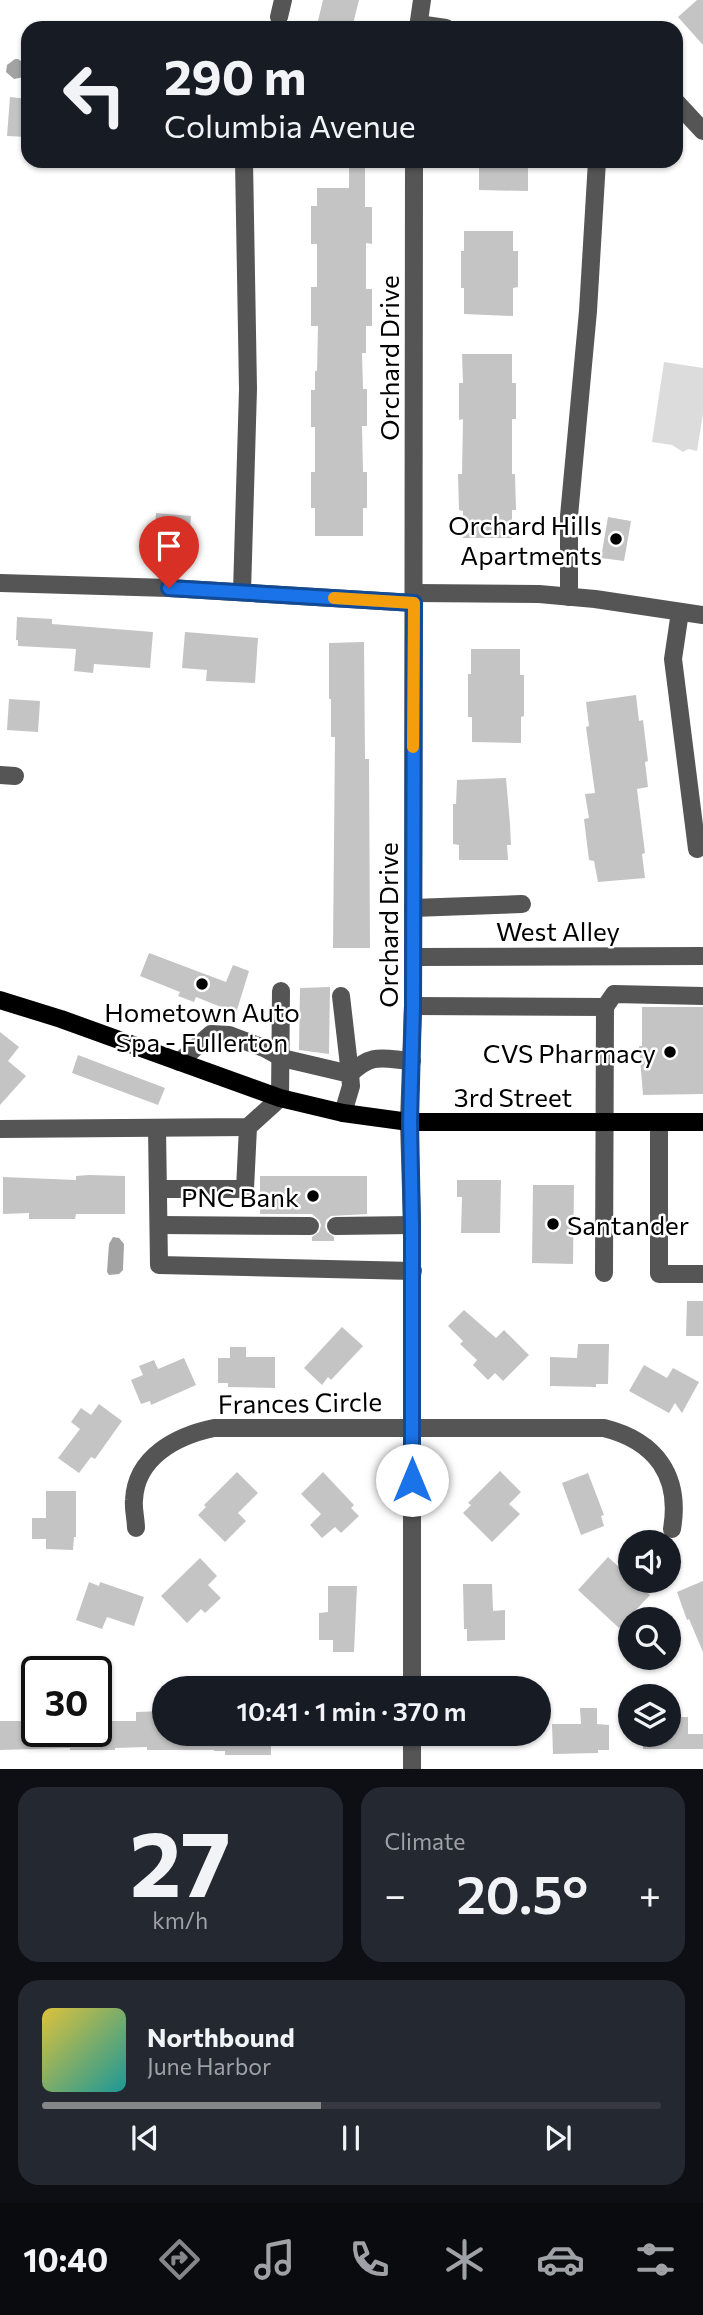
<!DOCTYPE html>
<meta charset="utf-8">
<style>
body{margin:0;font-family:Commissioner,sans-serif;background:#242831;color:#f1f3f6;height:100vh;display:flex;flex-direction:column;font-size:26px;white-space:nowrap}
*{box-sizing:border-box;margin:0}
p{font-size:23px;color:#9ea1a6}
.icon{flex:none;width:38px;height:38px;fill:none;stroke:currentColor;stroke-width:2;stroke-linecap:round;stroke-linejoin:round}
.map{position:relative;height:1769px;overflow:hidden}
.details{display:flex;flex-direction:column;gap:18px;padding:18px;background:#0d0f14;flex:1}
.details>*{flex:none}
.hud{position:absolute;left:21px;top:21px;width:662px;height:147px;border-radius:21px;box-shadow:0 2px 5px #0004;background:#171b24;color:#f1f3f6;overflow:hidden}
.controls{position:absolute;left:618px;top:1530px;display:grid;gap:14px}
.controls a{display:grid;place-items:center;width:63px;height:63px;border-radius:50%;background:#171b24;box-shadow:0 2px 5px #0004;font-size:35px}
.speed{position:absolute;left:21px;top:1656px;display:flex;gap:14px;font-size:35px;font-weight:700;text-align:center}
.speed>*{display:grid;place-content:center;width:91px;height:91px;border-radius:50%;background:#171b24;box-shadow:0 2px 5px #0004;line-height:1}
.speed .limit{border:4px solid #111;border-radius:10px;background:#fff;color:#111}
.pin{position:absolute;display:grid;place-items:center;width:60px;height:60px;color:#fff;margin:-72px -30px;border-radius:50% 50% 50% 0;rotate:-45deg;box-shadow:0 0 7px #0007}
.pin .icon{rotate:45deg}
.me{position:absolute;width:77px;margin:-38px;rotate:0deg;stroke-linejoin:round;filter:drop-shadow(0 0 5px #0008)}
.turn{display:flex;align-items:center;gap:24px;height:147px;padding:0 28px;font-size:32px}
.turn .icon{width:91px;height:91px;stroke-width:2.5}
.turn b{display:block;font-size:49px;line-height:60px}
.big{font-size:52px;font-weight:600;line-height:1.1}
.details .tile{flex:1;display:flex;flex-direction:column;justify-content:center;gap:10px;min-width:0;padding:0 24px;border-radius:21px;background:#242831}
.details .dial{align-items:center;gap:0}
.dial b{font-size:91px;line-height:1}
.song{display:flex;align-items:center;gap:21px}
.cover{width:84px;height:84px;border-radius:10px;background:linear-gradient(135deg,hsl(50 70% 55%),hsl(180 70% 35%))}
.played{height:7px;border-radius:4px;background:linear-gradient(90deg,#858687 45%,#363941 45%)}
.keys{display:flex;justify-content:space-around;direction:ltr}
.heat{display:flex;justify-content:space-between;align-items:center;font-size:38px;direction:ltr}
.details .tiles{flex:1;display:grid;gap:18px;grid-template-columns:1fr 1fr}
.tile:last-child{grid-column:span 2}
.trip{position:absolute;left:152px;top:1676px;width:399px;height:70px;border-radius:35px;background:#171b24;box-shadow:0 2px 5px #0004;font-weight:600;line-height:70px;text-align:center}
.menu{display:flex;height:112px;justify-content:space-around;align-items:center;background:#090b0e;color:#9ea1a6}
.menu .icon{width:49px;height:49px}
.menu .selected{color:#858687}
.menu b{font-size:32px;color:#f1f3f6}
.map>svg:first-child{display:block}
.green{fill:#dcdcdc}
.water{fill:#a3a3a3}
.building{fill:#c4c4c4}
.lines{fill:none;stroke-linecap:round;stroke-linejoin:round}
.minor{stroke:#555;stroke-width:18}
.major{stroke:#000;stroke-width:18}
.route-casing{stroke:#114b97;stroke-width:18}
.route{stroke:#1a73e8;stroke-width:12}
.slow{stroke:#f59e0b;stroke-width:12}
.poi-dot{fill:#000;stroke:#fff;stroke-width:2.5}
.labels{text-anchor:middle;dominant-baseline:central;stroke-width:5;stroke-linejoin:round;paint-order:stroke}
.street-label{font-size:26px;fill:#000;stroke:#fff}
.poi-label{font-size:26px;fill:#000;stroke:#fff;text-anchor:end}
</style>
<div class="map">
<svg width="703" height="1769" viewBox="0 0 703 1769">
<rect width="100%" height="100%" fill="#fff"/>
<path class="green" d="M664,362L703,368V414L697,451L688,449L683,452L672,445L652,442Z"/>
<g class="water">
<path d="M15,59H18L28,66V78L24,77L14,79L6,72L7,65Z"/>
<path d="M113,1237L119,1238L124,1244L123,1270L119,1274L109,1275L107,1272L109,1244Z"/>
</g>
<g class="building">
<path d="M323,0H359L352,28H331L317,25Z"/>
<path d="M697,0H703V45L678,17Z"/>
<path d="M10,97L28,99V137L7,136Z"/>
<path d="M349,161H365V207H372V244L366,243V289H372V326H366V353H362L363,389H367V426H362L363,472H367V508H363V536H315V508H311V472H315V427H311V390H315V371H317L318,326H311V287H317V244H311V206H317V188H349Z"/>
<path d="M479,161H528V191L479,190Z"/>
<path d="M464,231H513V251H518V287L513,288V316L464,314V288H461V251H464Z"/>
<path d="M462,354H512V383H516V419H512V474H515L516,510H512V538H463V511L459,510L458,474H462L463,419L459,420V383H463Z"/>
<path d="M156,513L191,516L189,543L154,540Z"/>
<path d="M608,517L631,521L624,561L601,558Z"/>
<path d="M17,617L52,619V624L153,632L150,668L94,664L93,673L74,671L76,649L18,646V640H16Z"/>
<path d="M185,632L258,638L255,683L206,681L207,670L182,668Z"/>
<path d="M364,642L365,759H369L370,948H333L335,737H331V699H329V643Z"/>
<path d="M471,649H520V675H524V716L521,717V743L472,742V717H468V674H471Z"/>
<path d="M636,695L639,721L643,720L648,761L645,762L648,787L637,789L645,853L642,854L645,878L598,882L594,861L589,860L584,819L589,818L585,794L595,793L586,727L589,726L586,702Z"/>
<path d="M9,699L40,701L38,732L7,730Z"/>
<path d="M506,778L510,824L511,845H507L508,860H459V845L453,844V804H456L457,780Z"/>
<path d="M149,953L226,982L233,965L249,971L236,1013L196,997L194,1002L178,996L180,992L140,976Z"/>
<path d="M330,987L329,1054L299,1050L300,988Z"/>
<path d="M642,1007H703V1094L643,1095L639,1046H642Z"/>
<path d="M0,1032L19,1047L8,1061L26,1076L0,1105Z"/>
<path d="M78,1055L165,1088L158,1105L72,1073Z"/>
<path d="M89,1175L125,1176V1214H76L75,1219H29V1213L3,1214V1177L76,1180V1176Z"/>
<path d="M260,1176H367V1214L331,1216L326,1220L325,1227L327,1232L334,1237V1241H312V1237L319,1232L321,1225L319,1220L312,1214H260Z"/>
<path d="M457,1180H501L500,1233H461L462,1197H457Z"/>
<path d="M533,1185H574L573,1264L532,1263Z"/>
<path d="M687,1301H703V1336H686Z"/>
<path d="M464,1310L496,1338L504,1330L529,1355L503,1381L495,1373L488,1380L473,1365L477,1360L460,1344L463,1341L448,1326Z"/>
<path d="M342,1327L363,1346L331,1380L328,1377L322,1385L304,1368Z"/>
<path d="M578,1344H609L608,1384H596V1387L550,1386V1357L577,1358Z"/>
<path d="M230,1347H246V1357H275V1388L228,1387V1383H218V1358H230Z"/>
<path d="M184,1358L196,1385L151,1405L150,1401L141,1404L131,1380L143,1375L139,1366L154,1360L158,1369Z"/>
<path d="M644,1365L667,1378L673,1368L699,1382L682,1413L675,1403L669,1413L629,1391Z"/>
<path d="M99,1404L122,1421L95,1459L91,1457L79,1473L58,1458L80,1429L71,1422L81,1408L91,1415Z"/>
<path d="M500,1471L521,1492L509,1504L520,1514L492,1542L463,1513L471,1505L468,1503Z"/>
<path d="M237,1472L258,1493L238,1513L246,1521L225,1542L198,1515L206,1507L204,1505Z"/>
<path d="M323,1472L354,1505L351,1508L359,1516L341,1533L335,1527L322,1538L310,1525L321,1514L301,1494Z"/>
<path d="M588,1473L604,1515L601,1516L604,1526L581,1535L562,1483Z"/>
<path d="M46,1491H76V1537H74L73,1550L46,1549V1539H32V1518H46Z"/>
<path d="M608,1557L630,1577V1580H633L650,1595L619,1628L578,1590Z"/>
<path d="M200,1558L217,1576L208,1585L221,1598L205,1613L201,1609L187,1623L161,1596Z"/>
<path d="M703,1581V1652L689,1619L687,1620L677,1592Z"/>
<path d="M89,1582L99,1586L100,1582L144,1597L134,1626L107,1617L102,1629L76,1620Z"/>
<path d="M463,1584H492L493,1611L505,1610V1640L467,1641V1629H464Z"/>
<path d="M328,1586H357L354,1652H333V1640H319V1613L328,1612Z"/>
<path d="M580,1708H597V1724L609,1725V1750H598V1753L553,1754L552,1724H581Z"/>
<path d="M164,1711V1734H271V1755H225V1751H214V1750H147V1747L115,1748V1750H70V1748L0,1750V1721H36V1731H96V1721H136V1712Z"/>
<path d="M668,1717H688V1734H703V1749H643L642,1734H668Z"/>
</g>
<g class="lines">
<g class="minor">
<path d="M279,17L283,0"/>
<path d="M418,24L446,28"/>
<path d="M418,28L422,0"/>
<path d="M676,102L703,131"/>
<path d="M0,583L169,588L414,603"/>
<path d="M242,592L248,389L244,161"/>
<path d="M414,593L539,594L595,599L703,615"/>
<path d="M569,597V516L588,311L597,161"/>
<path d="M680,612L673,659L697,849"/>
<path d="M0,775L15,776"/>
<path d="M413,908L522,904"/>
<path d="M413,957L703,956"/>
<path d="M341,996L350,1074"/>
<path d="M413,1006L605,1007L604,1273"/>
<path d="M605,1007L614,994L703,996"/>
<path d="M179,1062L211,1034L229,1035L264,1048L282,1058L350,1074L351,1086L343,1113"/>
<path d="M350,1074C373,1052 382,1059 412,1061"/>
<path d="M659,1122V1274H703"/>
<path d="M157,1128L159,1265L413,1271"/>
<path d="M0,1129L248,1127L280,1098L281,991"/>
<path d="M158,1189H245L248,1127"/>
<path d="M159,1225L310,1226"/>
<path d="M336,1226L412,1225"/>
<path d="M136,1528C136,1519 133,1509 134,1500C136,1457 176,1436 214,1428H604C656,1441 681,1476 672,1529"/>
<path d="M412,1689V1225L409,1122L413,1006L414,161"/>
<path d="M412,1769V1734"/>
</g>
<path class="major" d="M0,1000L61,1019L280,1098L343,1113L409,1122H703"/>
</g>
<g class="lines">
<defs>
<path id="route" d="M169,588L414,603L413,1006L410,1122L412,1225V1480"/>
</defs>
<use href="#route" class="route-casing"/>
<use href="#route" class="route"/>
<path class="slow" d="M334,598L414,603L413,747"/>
</g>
<g class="poi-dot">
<circle cx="616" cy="539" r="7"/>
<circle cx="202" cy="984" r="7"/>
<circle cx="670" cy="1052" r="7"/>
<circle cx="313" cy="1196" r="7"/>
<circle cx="553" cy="1224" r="7"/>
</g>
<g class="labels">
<g class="street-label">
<text transform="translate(388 358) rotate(-90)">Orchard Drive</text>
<text transform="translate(387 925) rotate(-90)">Orchard Drive</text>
<text x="558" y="930">West Alley</text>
<text x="513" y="1096">3rd Street</text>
<text transform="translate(300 1402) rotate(-1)">Frances Circle</text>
</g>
<g class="poi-label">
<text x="602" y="524">Orchard Hills<tspan x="602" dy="30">Apartments</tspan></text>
<text x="202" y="1011" text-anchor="middle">Hometown Auto<tspan x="202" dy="30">Spa - Fullerton</tspan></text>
<text x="656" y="1052">CVS Pharmacy</text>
<text x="299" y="1196">PNC Bank</text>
<text x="567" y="1224" text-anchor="start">Santander</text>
</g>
</g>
</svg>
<div class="controls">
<a><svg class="icon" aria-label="sound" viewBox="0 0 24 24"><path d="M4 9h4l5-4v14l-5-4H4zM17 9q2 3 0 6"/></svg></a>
<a><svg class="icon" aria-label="search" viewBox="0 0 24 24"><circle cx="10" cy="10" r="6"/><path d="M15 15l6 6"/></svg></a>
<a><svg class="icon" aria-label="layers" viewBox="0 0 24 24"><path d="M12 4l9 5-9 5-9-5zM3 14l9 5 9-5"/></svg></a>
</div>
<div class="speed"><div class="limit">30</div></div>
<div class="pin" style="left:169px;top:588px;background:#d93025"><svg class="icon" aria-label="arrive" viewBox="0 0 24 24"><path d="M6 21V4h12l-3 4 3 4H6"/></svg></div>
<svg class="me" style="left:412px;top:1480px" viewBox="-20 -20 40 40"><circle r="19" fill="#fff"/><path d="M0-13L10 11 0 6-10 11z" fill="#1a73e8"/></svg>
<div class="trip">10:41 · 1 min · 370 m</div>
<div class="hud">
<div class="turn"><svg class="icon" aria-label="left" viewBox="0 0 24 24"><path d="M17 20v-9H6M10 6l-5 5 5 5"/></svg><div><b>290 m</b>Columbia Avenue</div></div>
</div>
</div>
<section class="details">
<div class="tiles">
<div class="tile dial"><b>27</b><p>km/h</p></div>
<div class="tile"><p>Climate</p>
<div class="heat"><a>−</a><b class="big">20.5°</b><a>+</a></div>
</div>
<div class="tile">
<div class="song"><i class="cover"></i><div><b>Northbound</b><p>June Harbor</p></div></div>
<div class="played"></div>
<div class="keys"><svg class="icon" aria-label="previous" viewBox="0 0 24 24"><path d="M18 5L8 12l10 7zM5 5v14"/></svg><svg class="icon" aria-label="pause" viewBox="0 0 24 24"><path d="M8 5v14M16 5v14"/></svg><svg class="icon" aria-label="next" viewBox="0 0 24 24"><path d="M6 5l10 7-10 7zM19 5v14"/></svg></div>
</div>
</div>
</section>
<nav class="menu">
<b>10:40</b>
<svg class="icon selected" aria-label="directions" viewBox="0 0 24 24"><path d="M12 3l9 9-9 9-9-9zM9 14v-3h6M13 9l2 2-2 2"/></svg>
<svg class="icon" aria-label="music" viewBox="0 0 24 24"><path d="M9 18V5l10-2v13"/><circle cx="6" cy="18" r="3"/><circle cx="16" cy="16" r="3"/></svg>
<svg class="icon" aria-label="phone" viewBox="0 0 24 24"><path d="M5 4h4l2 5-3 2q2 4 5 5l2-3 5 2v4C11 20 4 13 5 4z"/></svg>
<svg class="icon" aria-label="climate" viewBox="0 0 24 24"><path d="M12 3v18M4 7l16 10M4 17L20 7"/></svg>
<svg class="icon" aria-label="car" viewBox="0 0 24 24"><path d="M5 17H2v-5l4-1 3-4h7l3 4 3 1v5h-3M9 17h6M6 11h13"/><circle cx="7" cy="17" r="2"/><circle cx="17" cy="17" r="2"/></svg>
<svg class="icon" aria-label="filters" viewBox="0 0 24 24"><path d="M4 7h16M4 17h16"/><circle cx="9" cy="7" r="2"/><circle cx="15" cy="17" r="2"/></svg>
</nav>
